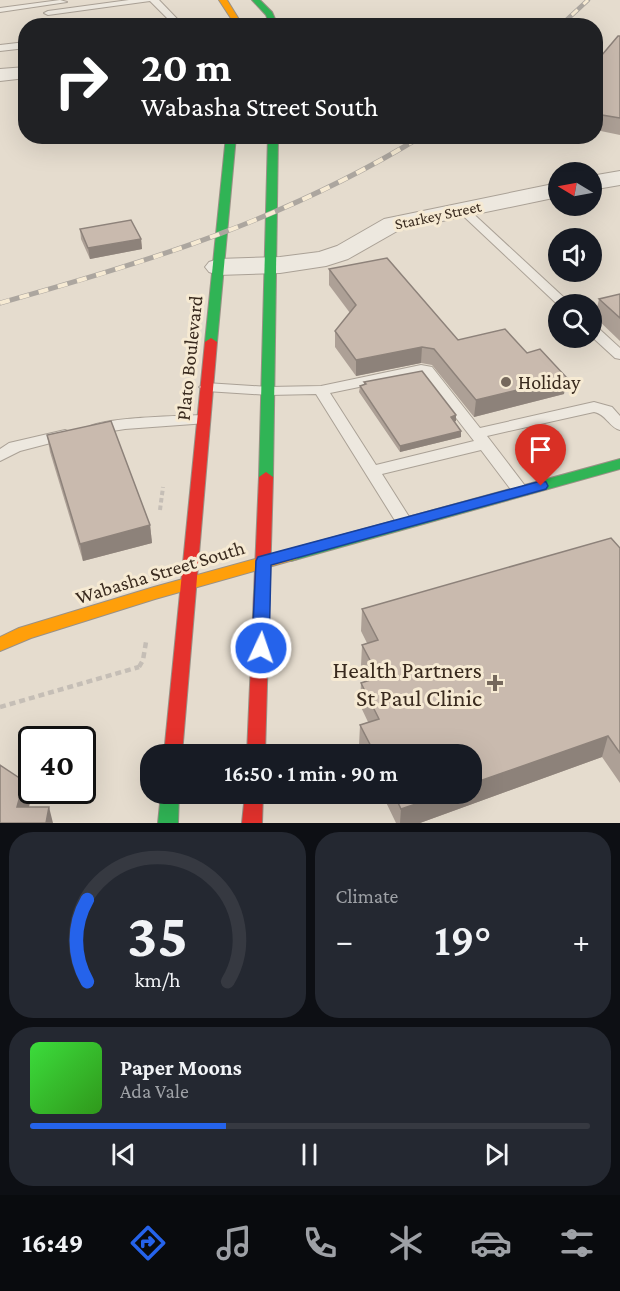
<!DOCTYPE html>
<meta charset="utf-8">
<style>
body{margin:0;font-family:"Crimson Pro",serif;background:#242831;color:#f1f3f6;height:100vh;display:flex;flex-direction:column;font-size:22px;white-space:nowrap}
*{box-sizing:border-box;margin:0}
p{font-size:20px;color:#9ea1a6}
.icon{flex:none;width:33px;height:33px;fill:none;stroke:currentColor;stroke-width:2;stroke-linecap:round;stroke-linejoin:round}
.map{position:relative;height:823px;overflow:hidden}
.details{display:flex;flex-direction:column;gap:9px;padding:9px;background:#0d0f14;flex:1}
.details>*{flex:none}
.banner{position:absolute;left:18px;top:18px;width:585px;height:126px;border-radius:24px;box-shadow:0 6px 24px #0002;background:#202124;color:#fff;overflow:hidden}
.needle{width:39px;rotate:280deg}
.tools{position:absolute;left:548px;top:162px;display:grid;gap:12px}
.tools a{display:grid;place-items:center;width:54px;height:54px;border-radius:50%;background:#171b24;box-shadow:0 6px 24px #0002;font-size:30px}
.speed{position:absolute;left:18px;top:726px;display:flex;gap:12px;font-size:30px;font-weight:700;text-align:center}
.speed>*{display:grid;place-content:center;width:78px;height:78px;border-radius:50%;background:#171b24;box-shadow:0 6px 24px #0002;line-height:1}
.speed .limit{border:3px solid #111;border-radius:9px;background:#fff;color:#111}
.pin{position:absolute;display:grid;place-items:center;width:51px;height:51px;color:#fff;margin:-62px -26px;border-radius:50% 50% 50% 0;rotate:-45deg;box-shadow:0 0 6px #0007}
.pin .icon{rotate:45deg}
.me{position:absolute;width:66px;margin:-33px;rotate:3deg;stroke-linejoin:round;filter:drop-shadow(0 0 4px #0008)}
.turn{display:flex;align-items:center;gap:21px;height:126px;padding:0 24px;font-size:27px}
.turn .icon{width:78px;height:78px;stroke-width:2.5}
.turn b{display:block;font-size:42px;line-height:51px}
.big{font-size:45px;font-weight:600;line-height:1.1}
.details .widget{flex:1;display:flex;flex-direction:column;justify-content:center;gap:9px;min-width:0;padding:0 21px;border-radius:24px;background:#242831}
.details .dial{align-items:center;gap:0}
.dial svg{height:156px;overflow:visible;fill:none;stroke:#363941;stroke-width:7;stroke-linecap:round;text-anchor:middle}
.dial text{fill:#f1f3f6;stroke:none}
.song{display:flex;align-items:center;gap:18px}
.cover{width:72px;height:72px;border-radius:9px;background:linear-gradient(135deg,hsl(120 70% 55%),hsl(110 70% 35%))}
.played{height:6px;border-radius:3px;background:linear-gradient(90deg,#2563eb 35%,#363941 35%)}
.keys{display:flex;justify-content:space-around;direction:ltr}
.heat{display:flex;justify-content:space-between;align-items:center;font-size:33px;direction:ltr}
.details .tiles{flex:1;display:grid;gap:9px;grid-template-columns:1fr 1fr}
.widget:last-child{grid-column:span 2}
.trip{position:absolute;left:140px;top:744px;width:342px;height:60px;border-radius:24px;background:#171b24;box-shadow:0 6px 24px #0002;font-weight:600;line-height:60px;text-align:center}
.menu{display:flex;height:96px;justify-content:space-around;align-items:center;background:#090b0e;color:#9ea1a6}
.menu .icon{width:42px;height:42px}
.menu .selected{color:#2563eb}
.menu b{font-size:27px;color:#f1f3f6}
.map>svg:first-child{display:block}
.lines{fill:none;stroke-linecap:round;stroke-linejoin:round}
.lane-casing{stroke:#aaa196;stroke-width:2}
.street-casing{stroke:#aaa196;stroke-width:2}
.fast-casing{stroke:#9a9186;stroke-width:2}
.slow-casing{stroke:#9a9186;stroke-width:2}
.jam-casing{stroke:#9a9186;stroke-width:2}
.path-far1{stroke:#c5beb6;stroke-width:4;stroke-dasharray:4.5 3;stroke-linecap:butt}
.path{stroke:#c5beb6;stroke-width:4.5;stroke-dasharray:6 4;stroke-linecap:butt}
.lane{fill:#ede8df;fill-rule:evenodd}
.street{fill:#ede8df;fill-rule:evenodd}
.fast{fill:#30b455;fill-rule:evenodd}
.slow{fill:#ff9f0a;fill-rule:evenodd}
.jam{fill:#e5322d;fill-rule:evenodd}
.rail-far1-casing{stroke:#aca69f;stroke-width:4.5}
.rail-casing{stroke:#aca69f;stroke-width:5}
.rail-far1{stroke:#f6ead3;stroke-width:3;stroke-dasharray:8;stroke-linecap:butt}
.rail{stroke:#f6ead3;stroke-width:4;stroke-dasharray:10;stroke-linecap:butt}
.wall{fill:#ada096}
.shaded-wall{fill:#8d827a}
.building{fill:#c9baae;stroke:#8d827a;stroke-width:1.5}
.route{fill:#2563eb;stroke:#184099;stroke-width:1.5}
.poi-dot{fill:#75685c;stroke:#f6ead3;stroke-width:2}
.labels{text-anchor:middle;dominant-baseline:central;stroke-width:6;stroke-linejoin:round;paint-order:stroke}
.far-street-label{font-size:16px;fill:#392a1e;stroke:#f6ead3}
.street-label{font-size:20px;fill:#392a1e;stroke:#f6ead3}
.poi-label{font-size:20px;fill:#392a1e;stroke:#f6ead3;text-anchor:start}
.near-poi-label{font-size:24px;fill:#392a1e;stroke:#f6ead3;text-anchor:end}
</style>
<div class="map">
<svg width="620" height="823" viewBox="0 0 620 823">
<rect width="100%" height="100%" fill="#e5dcce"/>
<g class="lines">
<defs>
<g id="lane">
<path d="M60,0L67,2L0,12V8Z"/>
<path d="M129,0H159L184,26H175L150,1L48,15L44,13L48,11Z"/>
<path d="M26,42V48L0,51V45Z"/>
<path d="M462,206L466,207L571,304L558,305L458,211L456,209Z"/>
<path d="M591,325L596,326L620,348V359L615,358L591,336Z"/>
<path d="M421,365L432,367L480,428L594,402L612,407L620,416V430C609,427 606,414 594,412L487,436L529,491L527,495H515L481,450L382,474L413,523L411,527H399L316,394L269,395L206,391L199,387L206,383L269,387L321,386ZM422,374L474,441L376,465L330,393Z"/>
<path d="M202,415L207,417L210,420L207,423L125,429L94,434L86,429C96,417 182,416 202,415Z"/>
<path d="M65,430L70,432L73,435L70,438L20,451L0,461V449L9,443Z"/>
</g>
<g id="street">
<path d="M26,67V78L0,81V69Z"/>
<path d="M620,171V185L591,190V176Z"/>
<path d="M558,183V197L399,230L348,259L326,266L280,273L218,275L209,272L205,267L209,262L218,259L280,257L319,252L337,246L384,219Z"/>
</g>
<g id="fast">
<path d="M252,0H260L272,12L278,26H270L266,15Z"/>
<path d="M226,136H236L217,342L211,346L205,342Z"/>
<path d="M268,136H278L273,477L266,482L259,477Z"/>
<path d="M620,459V469L291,561L285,559L283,555L285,551L291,549Z"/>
<path d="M161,794H179L178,823H158Z"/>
</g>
<g id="slow">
<path d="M219,0H227L243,26H236Z"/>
<path d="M291,549L297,551L299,555L297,559L155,599L31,638L0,651V637L19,628L154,587Z"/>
</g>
<g id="jam">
<path d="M211,338L217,342L182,754H164L205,342Z"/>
<path d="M266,472L273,477L265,754H247L259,477Z"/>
<path d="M245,794H263L262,823H242Z"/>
</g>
</defs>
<use href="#lane" class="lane-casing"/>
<use href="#street" class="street-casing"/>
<use href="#fast" class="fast-casing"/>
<use href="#slow" class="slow-casing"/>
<use href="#jam" class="jam-casing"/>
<path class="path-far1" d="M160,510L163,487"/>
<g class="path">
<path d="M139,667L143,660L146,642"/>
<path d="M0,707L139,667"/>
</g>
<use href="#lane" class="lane"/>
<use href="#street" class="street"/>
<use href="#fast" class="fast"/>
<use href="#slow" class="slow"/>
<use href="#jam" class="jam"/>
<defs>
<path id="rail-far1" d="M560,26L588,0"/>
<path id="rail" d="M0,303C151,261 287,219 422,136"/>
</defs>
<use href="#rail-far1" class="rail-far1-casing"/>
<use href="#rail" class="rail-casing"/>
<use href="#rail-far1" class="rail-far1"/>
<use href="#rail" class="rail"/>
</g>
<g class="wall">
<path d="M620,36V135L596,130V62Z"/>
<path d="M80,229L141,239L142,249L90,259L81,239Z"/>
<path d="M329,269L458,340L564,394L474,417L432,365L421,363L356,376L335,347V331L350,313L329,285Z"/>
<path d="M620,294V341L595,317L599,299Z"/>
<path d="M364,382L456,415V421L454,422L461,431V437L400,452L359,392L360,386L364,384Z"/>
<path d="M47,435L150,525L152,543L83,561L50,452Z"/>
<path d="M620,548V783L602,757L420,823H396L382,794H471V754H363L359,746L360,725L368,722L360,705L361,683L368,681L361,666L362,645L367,643L361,631L362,609Z"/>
</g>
<g class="shaded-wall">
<path d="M141,239L142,249L90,259L88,248Z"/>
<path d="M422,347L421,363L356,376V360Z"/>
<path d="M567,378L564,394L474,417L476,400Z"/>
<path d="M456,415V421L450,423L451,417Z"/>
<path d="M461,431V437L400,452V446Z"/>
<path d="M150,525L152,543L83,561L80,544Z"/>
<path d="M608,736L602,757L420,823H400L401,809L445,794H471V784Z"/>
<path d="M24,781L30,803L25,823L17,807Z"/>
<path d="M49,807L53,823H46Z"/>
</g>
<g class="building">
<path d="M618,36H620V118L596,114V62Z"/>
<path d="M131,220L141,239L88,248L80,229Z"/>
<path d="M387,258L458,340L505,329L527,353L540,349L567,378L476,400L434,349L422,347L356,360L335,331L356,305L329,269Z"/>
<path d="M620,294V318L599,299Z"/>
<path d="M422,371L456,415L451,417L461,431L400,446L360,386L366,384L364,382Z"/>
<path d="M111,421L150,525L80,544L47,435Z"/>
<path d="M611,538L620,548V753L608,736L471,784V754H375L360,725L379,719L361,683L379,677L362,645L378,640L362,609Z"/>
<path d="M0,765L24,781L17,807H49L46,823H0Z"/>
<path d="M394,794H445L401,809Z"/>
</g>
<path class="route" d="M541,481L546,482L548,486L546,489L271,565L269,648L267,652L261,654L255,652L252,648L256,561L258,557Z"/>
<g class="poi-dot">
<circle cx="506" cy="382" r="6"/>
<path d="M492 674h6v6h6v6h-6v6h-6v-6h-6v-6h6z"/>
</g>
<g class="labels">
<g class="far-street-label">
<text transform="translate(438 215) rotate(-12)">Starkey Street</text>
</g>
<g class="street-label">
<text transform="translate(189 358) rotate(-84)">Plato Boulevard</text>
<text transform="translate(160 572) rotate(-17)">Wabasha Street South</text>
</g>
<g class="poi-label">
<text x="518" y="382">Holiday</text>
</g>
<g class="near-poi-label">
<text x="482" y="669">Health Partners<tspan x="482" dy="28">St Paul Clinic</tspan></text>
</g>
</g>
</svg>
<div class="tools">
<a><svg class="needle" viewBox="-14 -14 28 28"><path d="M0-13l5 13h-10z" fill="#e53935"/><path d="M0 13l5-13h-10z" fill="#9ea1a6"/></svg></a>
<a><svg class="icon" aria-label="sound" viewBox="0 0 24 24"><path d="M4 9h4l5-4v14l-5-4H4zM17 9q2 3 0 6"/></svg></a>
<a><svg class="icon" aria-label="search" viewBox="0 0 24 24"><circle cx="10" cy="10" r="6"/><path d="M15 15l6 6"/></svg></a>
</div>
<div class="speed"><div class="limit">40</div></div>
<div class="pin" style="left:541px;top:486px;background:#d93025"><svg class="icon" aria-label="arrive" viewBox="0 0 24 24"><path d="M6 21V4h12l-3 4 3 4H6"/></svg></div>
<svg class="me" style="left:261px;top:648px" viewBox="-20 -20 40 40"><circle r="17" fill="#2563eb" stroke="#fff" stroke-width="3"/><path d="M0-11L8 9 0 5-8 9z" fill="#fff"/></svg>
<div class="trip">16:50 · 1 min · 90 m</div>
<div class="banner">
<div class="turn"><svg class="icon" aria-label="right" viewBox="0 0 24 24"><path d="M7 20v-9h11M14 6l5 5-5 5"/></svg><div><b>20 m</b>Wabasha Street South</div></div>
</div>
</div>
<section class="details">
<div class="tiles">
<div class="widget dial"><svg viewBox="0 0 100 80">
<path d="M14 69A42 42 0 1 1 86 69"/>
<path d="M14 69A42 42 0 0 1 14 27" stroke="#2563eb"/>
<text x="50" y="56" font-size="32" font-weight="700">35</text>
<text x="50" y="72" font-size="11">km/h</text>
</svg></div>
<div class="widget"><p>Climate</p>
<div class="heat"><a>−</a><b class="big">19°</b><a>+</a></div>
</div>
<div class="widget">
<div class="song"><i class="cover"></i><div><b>Paper Moons</b><p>Ada Vale</p></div></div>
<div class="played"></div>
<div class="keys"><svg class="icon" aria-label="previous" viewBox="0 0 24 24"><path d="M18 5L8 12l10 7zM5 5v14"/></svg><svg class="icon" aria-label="pause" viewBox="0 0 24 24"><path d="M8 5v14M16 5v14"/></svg><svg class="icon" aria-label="next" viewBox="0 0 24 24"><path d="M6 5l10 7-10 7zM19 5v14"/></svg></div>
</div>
</div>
</section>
<nav class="menu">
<b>16:49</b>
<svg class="icon selected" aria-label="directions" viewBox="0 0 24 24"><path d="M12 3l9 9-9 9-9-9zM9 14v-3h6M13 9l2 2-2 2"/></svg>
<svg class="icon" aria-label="music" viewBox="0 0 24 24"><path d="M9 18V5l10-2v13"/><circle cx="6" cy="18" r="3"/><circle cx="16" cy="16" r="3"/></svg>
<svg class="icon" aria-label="phone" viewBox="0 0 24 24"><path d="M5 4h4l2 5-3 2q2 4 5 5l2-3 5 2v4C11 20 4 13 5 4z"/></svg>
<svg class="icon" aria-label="climate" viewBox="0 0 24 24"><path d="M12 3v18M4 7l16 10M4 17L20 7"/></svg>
<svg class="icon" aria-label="car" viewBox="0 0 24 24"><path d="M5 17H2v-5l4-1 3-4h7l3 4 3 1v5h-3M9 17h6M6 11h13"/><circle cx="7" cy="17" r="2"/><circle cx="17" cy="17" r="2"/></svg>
<svg class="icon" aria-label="filters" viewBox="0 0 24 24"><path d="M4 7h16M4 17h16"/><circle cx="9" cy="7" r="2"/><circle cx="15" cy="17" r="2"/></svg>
</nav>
